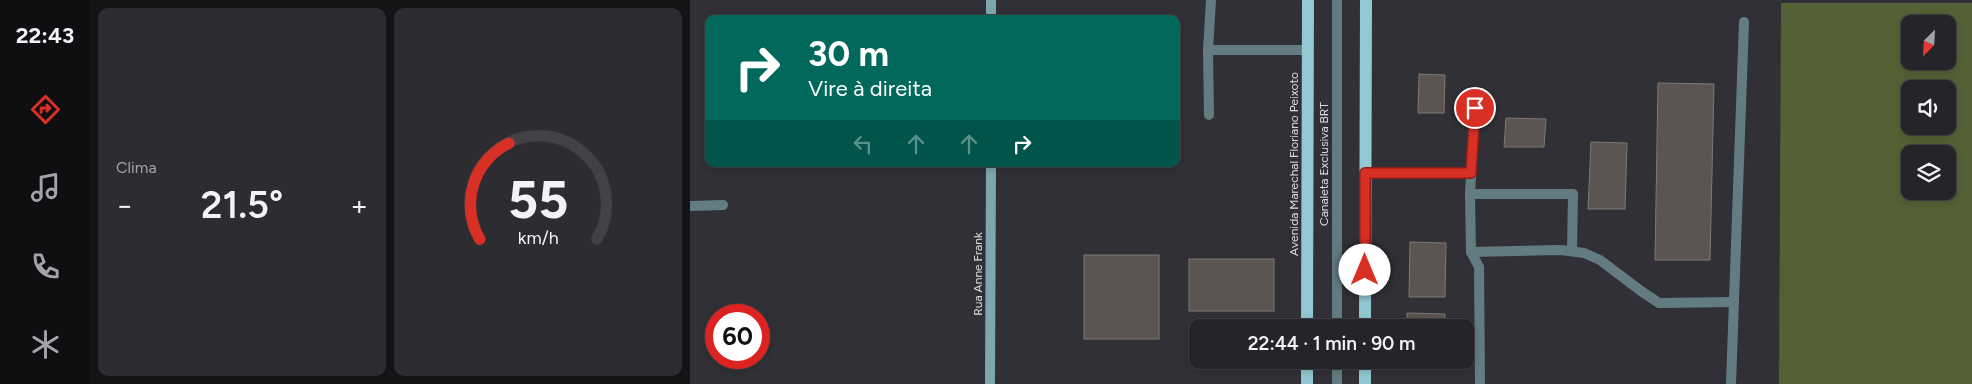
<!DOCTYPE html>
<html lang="pt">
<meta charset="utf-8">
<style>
body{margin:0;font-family:Figtree,sans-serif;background:#2d2c30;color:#f1f3f6;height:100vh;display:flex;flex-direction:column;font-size:19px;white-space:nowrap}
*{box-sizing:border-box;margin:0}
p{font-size:16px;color:#a3a4a8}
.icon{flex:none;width:28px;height:28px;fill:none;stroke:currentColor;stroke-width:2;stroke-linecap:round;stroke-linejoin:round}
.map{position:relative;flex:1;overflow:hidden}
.details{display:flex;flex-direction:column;gap:8px;padding:8px;background:#141416;width:600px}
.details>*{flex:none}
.top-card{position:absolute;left:15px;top:15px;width:475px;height:152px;border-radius:10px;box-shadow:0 2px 8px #0003,0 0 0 1px #424145;background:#00695c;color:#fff;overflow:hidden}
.needle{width:32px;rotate:204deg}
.tools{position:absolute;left:1211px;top:15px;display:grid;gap:10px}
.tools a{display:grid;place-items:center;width:55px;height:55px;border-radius:10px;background:#252428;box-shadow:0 2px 8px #0003,0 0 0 1px #424145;font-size:25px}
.speed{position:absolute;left:15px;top:304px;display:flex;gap:10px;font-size:25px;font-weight:700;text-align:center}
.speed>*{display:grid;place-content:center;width:65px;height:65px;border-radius:50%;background:#252428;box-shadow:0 2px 8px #0003,0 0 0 1px #424145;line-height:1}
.speed .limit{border:8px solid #d22;background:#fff;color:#111}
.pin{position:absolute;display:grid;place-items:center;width:42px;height:42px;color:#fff;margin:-21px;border:2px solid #fff;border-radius:50%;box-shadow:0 1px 5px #0007}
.me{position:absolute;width:55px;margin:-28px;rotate:0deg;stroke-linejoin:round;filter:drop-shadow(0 0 4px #0008)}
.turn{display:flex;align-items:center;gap:18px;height:105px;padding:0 20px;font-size:22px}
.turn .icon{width:65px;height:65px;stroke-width:2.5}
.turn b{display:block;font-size:35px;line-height:42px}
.lanes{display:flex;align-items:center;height:48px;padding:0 20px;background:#0003;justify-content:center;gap:25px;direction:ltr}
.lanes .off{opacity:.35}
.big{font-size:38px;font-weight:600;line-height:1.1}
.details .card{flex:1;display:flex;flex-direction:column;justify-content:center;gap:8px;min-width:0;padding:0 18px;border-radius:10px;background:#2d2c30}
.details .dial{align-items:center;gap:0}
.dial svg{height:130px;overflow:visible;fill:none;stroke:#424145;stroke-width:7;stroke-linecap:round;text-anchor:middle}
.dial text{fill:#f1f3f6;stroke:none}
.heat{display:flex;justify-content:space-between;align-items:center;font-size:28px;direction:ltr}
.details .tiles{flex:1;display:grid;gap:8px;grid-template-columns:repeat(2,1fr)}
.trip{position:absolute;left:499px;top:319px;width:285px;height:50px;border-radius:10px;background:#252428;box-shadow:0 2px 8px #0003,0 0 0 1px #424145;font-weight:600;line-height:50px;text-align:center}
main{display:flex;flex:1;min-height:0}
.tabs{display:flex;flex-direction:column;width:90px;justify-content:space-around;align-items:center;background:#0f0e10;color:#a3a4a8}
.tabs .icon{width:35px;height:35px}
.tabs .active{color:#d93025}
.tabs b{font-size:22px;color:#f1f3f6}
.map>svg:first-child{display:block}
.forest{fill:#546135;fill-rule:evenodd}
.building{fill:#5b5450;stroke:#807875}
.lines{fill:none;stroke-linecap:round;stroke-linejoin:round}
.service{stroke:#637c81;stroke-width:10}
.secondary{stroke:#7da7ae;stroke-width:10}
.primary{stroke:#91c8d1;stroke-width:12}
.route-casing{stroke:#8d1f18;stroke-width:12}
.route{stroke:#d93025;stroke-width:9}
.labels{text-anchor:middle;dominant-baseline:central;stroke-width:5;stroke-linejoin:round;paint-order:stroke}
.street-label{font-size:12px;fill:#dbdade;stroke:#313036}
</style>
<main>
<nav class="tabs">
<b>22:43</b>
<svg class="icon active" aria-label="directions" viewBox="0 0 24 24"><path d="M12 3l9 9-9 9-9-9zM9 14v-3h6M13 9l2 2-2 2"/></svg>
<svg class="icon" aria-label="music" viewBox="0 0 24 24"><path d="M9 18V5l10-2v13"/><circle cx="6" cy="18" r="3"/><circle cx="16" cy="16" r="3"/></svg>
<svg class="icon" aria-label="phone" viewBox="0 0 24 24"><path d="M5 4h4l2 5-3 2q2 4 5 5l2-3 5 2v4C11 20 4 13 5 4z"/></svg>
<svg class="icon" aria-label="climate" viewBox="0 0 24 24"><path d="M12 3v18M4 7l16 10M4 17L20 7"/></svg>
</nav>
<section class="details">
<div class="tiles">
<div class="card"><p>Clima</p>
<div class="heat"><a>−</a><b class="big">21.5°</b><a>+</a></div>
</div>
<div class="card dial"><svg viewBox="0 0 100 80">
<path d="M14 69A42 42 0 1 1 86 69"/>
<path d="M14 69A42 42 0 0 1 32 10" stroke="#d93025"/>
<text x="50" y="56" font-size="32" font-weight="700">55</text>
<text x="50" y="72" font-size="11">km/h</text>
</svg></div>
</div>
</section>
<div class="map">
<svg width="1282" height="384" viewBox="0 0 1282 384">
<rect width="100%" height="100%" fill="#313036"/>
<path class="forest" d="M1091,3H1282V384H1089ZM1220,24H1258V61H1220ZM1220,89H1258V126H1220ZM1220,154H1258V191H1220Z"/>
<g class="building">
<path d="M729,74L755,75L754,113H728Z"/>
<path d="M968,83L1024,84L1020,260H965Z"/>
<path d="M816,118L856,119L854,147H814Z"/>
<path d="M901,142L937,143L935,209H898Z"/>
<path d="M720,242L756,243L755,297H719Z"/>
<rect x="394" y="255" width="75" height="84"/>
<rect x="499" y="259" width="85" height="52"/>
<path d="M717,313L755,314V328H717Z"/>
<rect x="717" y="360" width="37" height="9"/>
</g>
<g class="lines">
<g class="service">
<path d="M521,0L518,50H618"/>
<path d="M518,50L519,115"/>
<path d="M785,108L780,194L781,252L789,267L790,384"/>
<path d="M675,173H781"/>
<path d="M780,194H883L882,251"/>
<path d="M0,206L33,205"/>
<path d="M781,252L871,250L894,253L910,260L951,291L969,303L1044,302"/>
<path d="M647,328V0"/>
<path d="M647,384V360"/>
<path d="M1041,384L1054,22"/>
</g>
<g class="secondary">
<path d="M301,19V0"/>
<path d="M300,384L301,164"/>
</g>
<g class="primary">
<path d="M617,328L618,0"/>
<path d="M675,328L676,0"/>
<path d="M617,384V360"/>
<path d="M675,384V360"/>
</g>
</g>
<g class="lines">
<defs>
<path id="route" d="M675,270V173H781L785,108"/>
</defs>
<use href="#route" class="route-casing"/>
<use href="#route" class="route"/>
</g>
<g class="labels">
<g class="street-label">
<text transform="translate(604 164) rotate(-90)">Avenida Marechal Floriano Peixoto</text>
<text transform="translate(634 164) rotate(-90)">Canaleta Exclusiva BRT</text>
<text transform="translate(288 274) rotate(-90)">Rua Anne Frank</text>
</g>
</g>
</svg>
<div class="tools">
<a><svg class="needle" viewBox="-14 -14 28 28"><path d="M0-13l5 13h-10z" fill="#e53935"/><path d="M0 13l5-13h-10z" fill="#a3a4a8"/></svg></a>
<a><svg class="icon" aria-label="sound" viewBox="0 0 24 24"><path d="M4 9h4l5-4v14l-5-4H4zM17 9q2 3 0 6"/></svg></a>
<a><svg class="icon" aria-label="layers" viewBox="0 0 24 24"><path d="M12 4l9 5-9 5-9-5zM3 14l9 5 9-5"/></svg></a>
</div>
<div class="speed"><div class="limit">60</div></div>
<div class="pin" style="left:785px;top:108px;background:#d93025"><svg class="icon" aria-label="arrive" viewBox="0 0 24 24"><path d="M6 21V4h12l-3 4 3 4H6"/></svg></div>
<svg class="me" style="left:675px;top:270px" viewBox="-20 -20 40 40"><circle r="19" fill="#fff"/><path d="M0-13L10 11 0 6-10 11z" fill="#d93025"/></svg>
<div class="trip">22:44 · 1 min · 90 m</div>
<div class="top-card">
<div class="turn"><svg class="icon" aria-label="right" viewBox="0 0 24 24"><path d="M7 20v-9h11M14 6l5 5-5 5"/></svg><div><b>30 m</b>Vire à direita</div></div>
<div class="lanes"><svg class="icon off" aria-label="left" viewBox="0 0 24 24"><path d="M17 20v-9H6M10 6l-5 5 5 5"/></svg><svg class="icon off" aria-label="ahead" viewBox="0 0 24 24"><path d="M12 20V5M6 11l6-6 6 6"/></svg><svg class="icon off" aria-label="ahead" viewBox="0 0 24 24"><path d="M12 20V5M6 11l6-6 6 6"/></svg><svg class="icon" aria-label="right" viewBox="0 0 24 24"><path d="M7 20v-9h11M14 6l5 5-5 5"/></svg></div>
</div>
</div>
</main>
